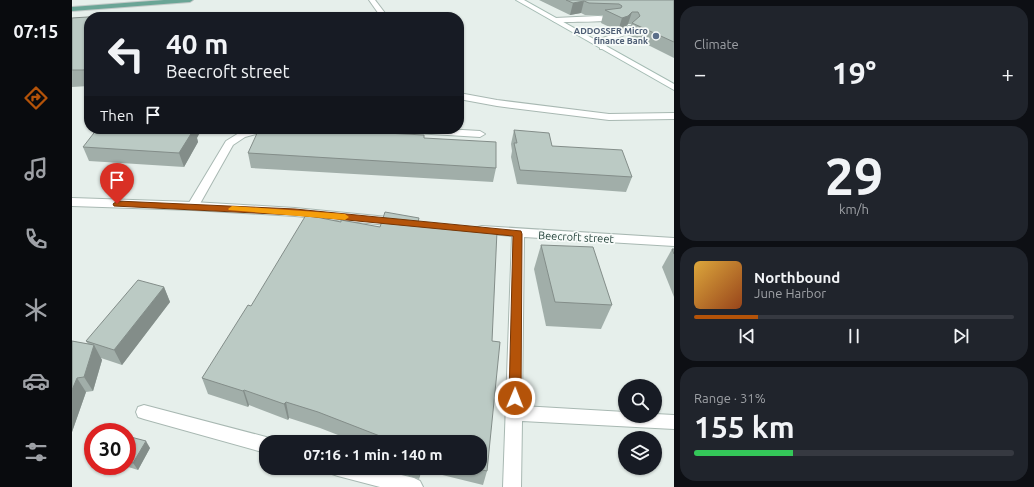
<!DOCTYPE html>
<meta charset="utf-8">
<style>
body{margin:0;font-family:Ubuntu,sans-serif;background:#20242c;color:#f1f3f6;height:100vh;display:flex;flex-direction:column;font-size:15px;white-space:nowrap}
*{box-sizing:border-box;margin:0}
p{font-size:13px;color:#9ea1a6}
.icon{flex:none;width:22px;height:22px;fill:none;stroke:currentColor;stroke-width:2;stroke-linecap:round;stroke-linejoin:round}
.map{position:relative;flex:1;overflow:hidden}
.details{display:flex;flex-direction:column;gap:6px;padding:6px;background:#0d0f14;width:360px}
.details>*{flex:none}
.hud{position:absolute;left:12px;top:12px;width:380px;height:122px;border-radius:16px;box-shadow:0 1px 3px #0004;background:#171b24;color:#f1f3f6;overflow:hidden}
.tools{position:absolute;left:546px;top:379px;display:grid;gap:8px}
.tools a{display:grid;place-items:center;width:44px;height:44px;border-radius:50%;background:#171b24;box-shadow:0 1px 3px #0004;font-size:20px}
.speed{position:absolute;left:12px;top:423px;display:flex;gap:8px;font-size:20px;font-weight:700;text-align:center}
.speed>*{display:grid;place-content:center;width:52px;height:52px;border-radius:50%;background:#171b24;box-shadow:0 1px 3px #0004;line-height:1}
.speed .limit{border:6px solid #d22;background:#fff;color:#111}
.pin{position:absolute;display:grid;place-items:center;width:34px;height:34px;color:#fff;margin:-41px -17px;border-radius:50% 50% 50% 0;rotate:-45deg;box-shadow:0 0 4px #0007}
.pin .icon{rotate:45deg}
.me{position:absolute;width:44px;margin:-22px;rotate:1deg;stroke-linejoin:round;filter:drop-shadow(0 0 3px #0008)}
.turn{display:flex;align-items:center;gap:14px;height:84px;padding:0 16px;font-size:18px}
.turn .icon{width:52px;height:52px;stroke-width:2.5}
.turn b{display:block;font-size:28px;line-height:34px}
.then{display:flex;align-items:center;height:38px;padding:0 16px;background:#0003;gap:8px;font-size:15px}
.big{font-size:30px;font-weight:700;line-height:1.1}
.details .card{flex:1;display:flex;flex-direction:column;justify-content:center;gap:6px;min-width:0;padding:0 14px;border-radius:16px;background:#20242c}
.details .dial{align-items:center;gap:0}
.dial b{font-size:52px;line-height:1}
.song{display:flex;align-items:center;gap:12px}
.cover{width:48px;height:48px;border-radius:6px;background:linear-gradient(135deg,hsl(40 70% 55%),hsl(20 70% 35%))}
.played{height:4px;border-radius:2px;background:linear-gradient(90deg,#b45309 20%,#363941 20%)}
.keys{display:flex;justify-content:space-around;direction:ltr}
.heat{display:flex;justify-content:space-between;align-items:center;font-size:22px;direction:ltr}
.charge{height:6px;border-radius:3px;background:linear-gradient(90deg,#34c759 31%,#363941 0)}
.trip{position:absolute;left:187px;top:435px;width:228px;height:40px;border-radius:16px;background:#171b24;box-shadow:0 1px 3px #0004;font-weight:700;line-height:40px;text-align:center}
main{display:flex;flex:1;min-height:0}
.tab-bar{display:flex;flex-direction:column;width:72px;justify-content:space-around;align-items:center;background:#090b0e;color:#9ea1a6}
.tab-bar .icon{width:28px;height:28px}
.tab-bar .on{color:#b45309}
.tab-bar b{font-size:18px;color:#f1f3f6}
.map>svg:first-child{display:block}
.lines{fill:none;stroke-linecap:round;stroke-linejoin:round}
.lane-casing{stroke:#a8b8b2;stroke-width:2}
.street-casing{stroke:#a8b8b2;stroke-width:2}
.secondary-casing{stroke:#a4bbb3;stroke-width:2}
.primary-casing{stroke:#c2cac8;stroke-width:2}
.lane{fill:#fff;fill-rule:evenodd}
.street{fill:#fff;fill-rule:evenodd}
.secondary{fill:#fff;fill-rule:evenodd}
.primary{fill:#6aa596;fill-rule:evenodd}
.wall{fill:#a1aea9}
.shaded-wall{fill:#838d89}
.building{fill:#bbcac4;stroke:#838d89}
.route{fill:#b45309;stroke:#753606}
.slow{fill:#f59e0b}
.service-dot{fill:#5c6f8a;stroke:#f7fbf9;stroke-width:1.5}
.labels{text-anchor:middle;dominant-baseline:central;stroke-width:3.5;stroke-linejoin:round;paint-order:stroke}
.far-service-label{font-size:9px;font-weight:bold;fill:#4e5e75;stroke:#f7fbf9;text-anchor:end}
.street-label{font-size:11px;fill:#24423a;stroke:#f7fbf9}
</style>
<main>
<nav class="tab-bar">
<b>07:15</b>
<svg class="icon on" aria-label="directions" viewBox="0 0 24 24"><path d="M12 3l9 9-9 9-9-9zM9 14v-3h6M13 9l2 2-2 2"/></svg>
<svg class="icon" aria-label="music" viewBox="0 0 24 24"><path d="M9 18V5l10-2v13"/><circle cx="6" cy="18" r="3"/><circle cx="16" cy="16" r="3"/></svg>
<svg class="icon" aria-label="phone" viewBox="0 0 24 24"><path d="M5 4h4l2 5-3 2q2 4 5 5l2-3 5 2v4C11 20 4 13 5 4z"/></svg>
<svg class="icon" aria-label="climate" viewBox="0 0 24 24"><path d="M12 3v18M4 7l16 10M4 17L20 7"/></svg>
<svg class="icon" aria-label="car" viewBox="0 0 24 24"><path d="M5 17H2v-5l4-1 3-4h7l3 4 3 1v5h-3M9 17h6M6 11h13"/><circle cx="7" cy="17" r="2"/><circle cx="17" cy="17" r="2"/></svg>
<svg class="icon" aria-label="filters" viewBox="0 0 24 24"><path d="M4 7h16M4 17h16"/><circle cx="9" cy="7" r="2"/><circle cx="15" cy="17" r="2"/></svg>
</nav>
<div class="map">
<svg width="602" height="487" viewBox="0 0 602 487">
<rect width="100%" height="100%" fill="#e6efeb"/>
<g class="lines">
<defs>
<g id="lane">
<path d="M297,0H303L316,17H309Z"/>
<path d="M526,16L542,17L545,19C542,22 492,22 483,22L480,20L483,18Z"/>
<path d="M556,26H562L563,28C556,37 544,36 535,42L534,49H528V39L553,30Z"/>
<path d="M180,129H206L201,132L184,134L173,137L161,145L125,209H117L115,206L154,141L167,133Z"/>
<path d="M322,129H373L408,131L413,134L408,137L327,132Z"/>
</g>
<g id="street">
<path d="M387,93L425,100L537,114L602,113V119L537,120L425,106L387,99Z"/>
<path d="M0,198L121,202L223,208L326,218L330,219L332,222L330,225L326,226L223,216L121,210L0,206Z"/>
<path d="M410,226L602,238V246L452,237L450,406L553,412V416H583V414L602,415V429L450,421L449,487H431L440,236L406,233L404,230L406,227Z"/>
<path d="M72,405L194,437L200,439L201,442H194V453L72,419L66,417L64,412L66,407Z"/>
<path d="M257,468H300L342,478L348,481L351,487H308L266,476L260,474Z"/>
</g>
<path id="secondary" d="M444,0H452L602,84V90Z"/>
<path id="primary" d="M92,0H121L118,2L0,11V7Z"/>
</defs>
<use href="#lane" class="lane-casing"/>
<use href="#street" class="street-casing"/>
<use href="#secondary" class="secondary-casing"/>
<use href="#primary" class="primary-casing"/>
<use href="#lane" class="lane"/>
<use href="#street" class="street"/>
<use href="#secondary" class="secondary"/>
<use href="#primary" class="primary"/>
</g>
<g class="wall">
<path d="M467,0H602V58L556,35L559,24H556L552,29L546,31L529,23L531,15H513L509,13L498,15Z"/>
<path d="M17,17V86L0,87V18Z"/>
<path d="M205,129H316V133L352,138L424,168L421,182L179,168L176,153Z"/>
<path d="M442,130L480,146L560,177L554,192L445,184L439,157L440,151L439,144Z"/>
<path d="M125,138L126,142L112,167L17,161L11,147Z"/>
<path d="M269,222L308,227L346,222L420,341L415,471L411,485L350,470L347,479L310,468H408V442H284L248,428L217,418L216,420L177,405L176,407L136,394L130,378L179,306Z"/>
<path d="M469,245L540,305L529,329L474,326L462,269Z"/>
<path d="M600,249H602V297L590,267Z"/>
<path d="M92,287L98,302L50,365L29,358L30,360L21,391L14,392L0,432V341L16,344L14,341Z"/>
<path d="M55,436L78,448L66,470L53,466H55Z"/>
</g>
<g class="shaded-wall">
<path d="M512,1L509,13L498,15L501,3Z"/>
<path d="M560,12L556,24L552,29L546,31L550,18Z"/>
<path d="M17,61V83L12,70Z"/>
<path d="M120,129H130L125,138L126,142L112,167L107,153Z"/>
<path d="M315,129H316L314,147V133Z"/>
<path d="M92,287L98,302L50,365L42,350Z"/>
<path d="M22,345L30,360L21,391L12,377Z"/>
<path d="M5,378L14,392L0,432V390Z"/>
<path d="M172,390L177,405L176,407L171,391Z"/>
<path d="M214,402L217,418L216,420L212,404Z"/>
<path d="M74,441L78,448L66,470L61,463Z"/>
<path d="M349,468H350L347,479Z"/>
</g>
<g class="building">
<path d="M494,0H602V42L560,23L568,16L566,12H560L556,16L550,18L533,10L549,8L550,6L547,4L517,3L512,1L501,3Z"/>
<path d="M31,16V17H17V61L12,70H0V18Z"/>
<path d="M25,129H122L107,153L11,147Z"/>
<path d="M187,129H315L314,133L352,135V138L424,142V168L176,153Z"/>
<path d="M442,130L477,133L480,146L550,150L560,177L448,170L442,143H445Z"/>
<path d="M313,212L347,218L346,222L425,231L420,341L428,342L415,471L402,468H408V442H311L313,438L246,412L214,402L212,404L172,390L171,391L130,378L176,305L179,306L234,215L269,222V220L308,227Z"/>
<path d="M469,245L521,247L540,305L483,302Z"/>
<path d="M600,249H602V254Z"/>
<path d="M66,280L92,287L42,350L14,341Z"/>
<path d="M0,341L22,345L12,377L5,378L0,390Z"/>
<path d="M55,436L74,441L61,463L55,461Z"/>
</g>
<path class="route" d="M45,201L223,209L449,231L450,234L449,398L447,402L443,403L439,402L437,398L441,236L223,215L42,206L41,204Z"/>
<path class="slow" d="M160,206L273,214L277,217L273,220L157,210L156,209Z"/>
<circle class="service-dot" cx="584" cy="36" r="4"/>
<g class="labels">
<g class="far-service-label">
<text x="576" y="31">ADDOSSER Micro<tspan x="576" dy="10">finance Bank</tspan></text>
</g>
<g class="street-label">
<text transform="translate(504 237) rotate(3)">Beecroft street</text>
</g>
</g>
</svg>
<div class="tools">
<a><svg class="icon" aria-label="search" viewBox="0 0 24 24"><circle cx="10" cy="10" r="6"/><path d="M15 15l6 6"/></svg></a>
<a><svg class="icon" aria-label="layers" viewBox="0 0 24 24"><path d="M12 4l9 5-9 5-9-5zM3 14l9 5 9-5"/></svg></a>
</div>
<div class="speed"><div class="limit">30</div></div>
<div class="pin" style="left:45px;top:204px;background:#d93025"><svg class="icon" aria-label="arrive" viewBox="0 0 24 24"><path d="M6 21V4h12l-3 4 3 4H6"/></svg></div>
<svg class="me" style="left:443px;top:398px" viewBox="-20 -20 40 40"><circle r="17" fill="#b45309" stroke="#fff" stroke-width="3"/><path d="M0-11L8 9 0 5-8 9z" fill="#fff"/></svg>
<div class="trip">07:16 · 1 min · 140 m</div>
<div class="hud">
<div class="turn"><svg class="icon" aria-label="left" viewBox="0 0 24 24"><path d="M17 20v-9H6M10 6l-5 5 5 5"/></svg><div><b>40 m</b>Beecroft street</div></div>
<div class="then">Then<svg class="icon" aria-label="arrive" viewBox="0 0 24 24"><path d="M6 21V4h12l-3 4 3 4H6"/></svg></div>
</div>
</div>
<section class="details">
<div class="card"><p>Climate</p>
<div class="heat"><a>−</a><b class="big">19°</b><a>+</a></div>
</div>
<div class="card dial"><b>29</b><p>km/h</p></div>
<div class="card">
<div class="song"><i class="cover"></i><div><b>Northbound</b><p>June Harbor</p></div></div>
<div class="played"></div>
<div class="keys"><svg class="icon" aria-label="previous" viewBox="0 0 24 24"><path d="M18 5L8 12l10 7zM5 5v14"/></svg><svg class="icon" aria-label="pause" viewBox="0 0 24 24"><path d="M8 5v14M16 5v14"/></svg><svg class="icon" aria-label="next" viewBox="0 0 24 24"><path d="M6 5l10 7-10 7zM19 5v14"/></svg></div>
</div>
<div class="card"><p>Range · 31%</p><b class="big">155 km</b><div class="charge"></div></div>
</section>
</main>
